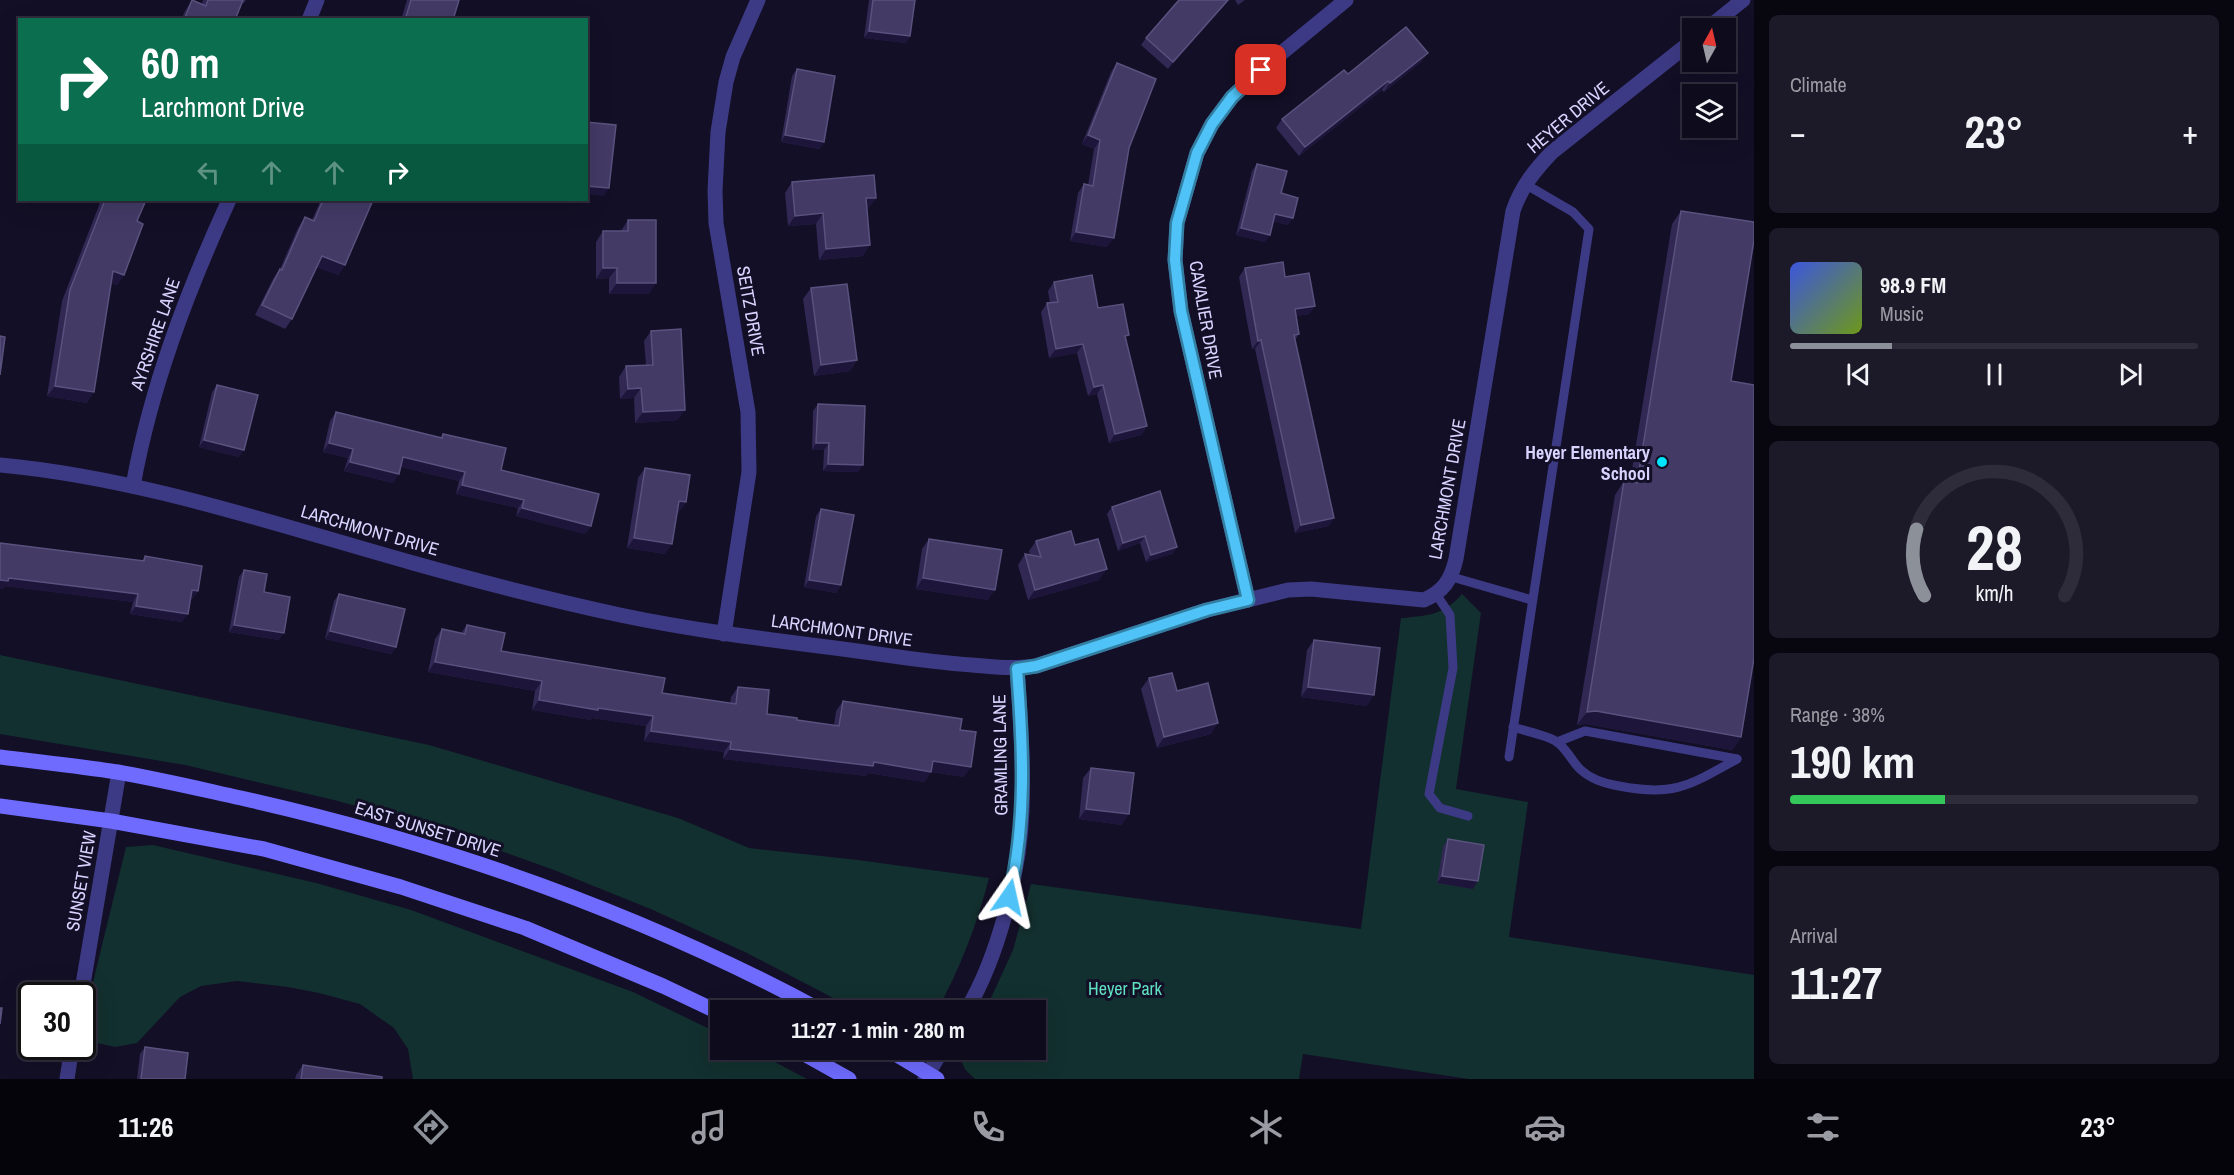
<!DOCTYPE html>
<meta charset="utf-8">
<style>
body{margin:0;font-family:"Archivo Narrow",sans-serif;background:#1c1929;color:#f1f3f6;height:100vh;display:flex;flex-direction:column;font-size:22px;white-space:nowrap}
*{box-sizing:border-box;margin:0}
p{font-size:20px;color:#9b9ba3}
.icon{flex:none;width:33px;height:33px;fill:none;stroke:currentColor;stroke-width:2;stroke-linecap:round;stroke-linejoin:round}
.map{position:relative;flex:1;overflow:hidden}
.side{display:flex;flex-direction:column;gap:15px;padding:15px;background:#08060f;width:480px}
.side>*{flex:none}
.banner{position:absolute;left:18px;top:18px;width:570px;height:183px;border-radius:0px;box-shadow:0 6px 24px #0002,0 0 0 2px #2e2b3b;background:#0b6e4f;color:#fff;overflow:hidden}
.needle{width:39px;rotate:8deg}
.controls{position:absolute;left:1682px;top:18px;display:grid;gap:12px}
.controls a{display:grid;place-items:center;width:54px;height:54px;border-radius:0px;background:#0e0b1c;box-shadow:0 6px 24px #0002,0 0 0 2px #2e2b3b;font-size:30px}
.speed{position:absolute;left:18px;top:982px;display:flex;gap:12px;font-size:30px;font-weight:700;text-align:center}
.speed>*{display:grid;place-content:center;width:78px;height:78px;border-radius:50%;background:#0e0b1c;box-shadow:0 6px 24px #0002,0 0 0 2px #2e2b3b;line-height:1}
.speed .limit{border:3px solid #111;border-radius:9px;background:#fff;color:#111}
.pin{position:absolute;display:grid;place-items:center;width:51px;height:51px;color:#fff;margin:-26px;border-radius:12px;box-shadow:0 3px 9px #0006}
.me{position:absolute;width:66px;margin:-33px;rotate:11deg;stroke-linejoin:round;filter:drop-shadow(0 0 4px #0008)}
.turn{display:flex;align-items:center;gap:21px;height:126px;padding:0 24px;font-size:27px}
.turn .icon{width:78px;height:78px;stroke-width:2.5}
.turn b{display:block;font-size:42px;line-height:51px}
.lanes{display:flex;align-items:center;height:57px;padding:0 24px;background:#0003;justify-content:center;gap:30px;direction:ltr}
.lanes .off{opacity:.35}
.big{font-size:45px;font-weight:700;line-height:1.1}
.side .widget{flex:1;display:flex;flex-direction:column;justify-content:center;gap:9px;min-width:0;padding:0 21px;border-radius:9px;background:#1c1929}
.side .dial{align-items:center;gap:0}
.dial svg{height:156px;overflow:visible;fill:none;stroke:#2e2b3b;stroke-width:7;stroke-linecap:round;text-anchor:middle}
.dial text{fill:#f1f3f6;stroke:none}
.song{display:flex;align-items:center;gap:18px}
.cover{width:72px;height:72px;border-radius:9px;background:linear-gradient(135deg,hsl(230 70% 55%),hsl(80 70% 35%))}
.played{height:6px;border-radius:3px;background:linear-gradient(90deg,#8c9099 25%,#2e2b3b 25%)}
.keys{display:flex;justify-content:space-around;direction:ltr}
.heat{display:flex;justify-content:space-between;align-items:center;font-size:33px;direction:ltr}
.charge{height:9px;border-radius:4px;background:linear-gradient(90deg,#34c759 38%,#2e2b3b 0)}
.trip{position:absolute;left:710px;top:1000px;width:336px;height:60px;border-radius:0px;background:#0e0b1c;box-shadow:0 6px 24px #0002,0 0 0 2px #2e2b3b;font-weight:700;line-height:60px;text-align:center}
.tab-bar{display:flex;height:96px;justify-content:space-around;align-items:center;background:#06040b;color:#9b9ba3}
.tab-bar .icon{width:42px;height:42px}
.tab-bar .active{color:#8c9099}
.tab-bar b{font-size:27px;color:#f1f3f6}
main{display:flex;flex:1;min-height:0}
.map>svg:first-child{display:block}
.green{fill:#12302f}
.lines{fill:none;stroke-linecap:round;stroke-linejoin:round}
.service{stroke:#3d3a85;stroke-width:9}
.minor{stroke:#3d3a85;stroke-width:15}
.secondary{stroke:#6f6bff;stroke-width:15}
.wall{fill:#312854}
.shaded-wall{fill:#1d163a}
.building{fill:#433a66;stroke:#5a527e;stroke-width:1.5}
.route-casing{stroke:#337fa1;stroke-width:15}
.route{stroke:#4fc3f7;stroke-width:10}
.poi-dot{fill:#00e5ff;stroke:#130f26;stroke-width:2}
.labels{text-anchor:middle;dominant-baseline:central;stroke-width:6;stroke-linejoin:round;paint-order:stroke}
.street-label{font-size:18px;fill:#d9d4ff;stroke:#130f26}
.poi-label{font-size:18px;font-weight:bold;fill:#d9d4ff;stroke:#130f26;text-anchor:end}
.park-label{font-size:18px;fill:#5fe0c0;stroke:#130f26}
</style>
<main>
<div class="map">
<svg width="1754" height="1079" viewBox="0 0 1754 1079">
<rect width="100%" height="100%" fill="#130f26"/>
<g class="green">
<path d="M1462,594L1481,613L1456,789L1528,802L1509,937L1754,975V1079H1469L1303,1054L1299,1079H975C965,1070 959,1064 962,1050H1035V1011H985L1013,950L1031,884L1361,929L1401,618C1427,616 1444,615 1462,594Z"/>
<path d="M0,655L429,745L678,818L749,848L858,860L989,878C977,925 960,968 937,1011H858L747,953L653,910L554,870L439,829L338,801L185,765L0,734Z"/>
<path d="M153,845L316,883L411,910L633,992L720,1034V1050H752L807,1079H413L408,1049L394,1028L360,1004L319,993L288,987L237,981L201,986L180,997L137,1043L115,1047L93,1042L83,1031V1023L126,847Z"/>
</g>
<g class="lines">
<g class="service">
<path d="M1452,577L1532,600"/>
<path d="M1436,594L1450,615L1453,668L1429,794L1440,808L1468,816"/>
<path d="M1513,727C1524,731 1548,735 1557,742C1567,749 1572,762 1581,770C1592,780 1606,784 1619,786C1675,797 1690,785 1737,759"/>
<path d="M1557,742L1585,731L1737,759"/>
<path d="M1509,757L1589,229L1573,212L1525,184"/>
</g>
<g class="minor">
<path d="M309,20L317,0"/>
<path d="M1708,28L1743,0"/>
<path d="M0,465C141,478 277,525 413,563C481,582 550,600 620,615C691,630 763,639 835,648C881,654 926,662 972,665C994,667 1014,669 1036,666L1207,610L1288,590L1311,589L1424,600C1444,591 1451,580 1456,559L1513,211C1521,187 1535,170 1552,152L1692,41"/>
<path d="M133,486C151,386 187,292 229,200"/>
<path d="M1248,600L1181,311L1175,260L1177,223L1197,153L1212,124L1232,97L1261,70L1346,0"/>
<path d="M724,634L749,472L748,412L716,223L715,191L718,132L726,82L733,57L758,0"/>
<path d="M81,996L119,772"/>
<path d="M966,1011C998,958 1020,872 1022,810C1024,763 1020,716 1017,668"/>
<path d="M67,1079L72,1047"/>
<path d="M925,1079L942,1050"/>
</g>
<g class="secondary">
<path d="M0,757C39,762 78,766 117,772C158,779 200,789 241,798C442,843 640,913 822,1011"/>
<path d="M0,806L111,821L264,849L401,887L525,928L663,986L720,1013"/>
<path d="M797,1050L849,1079"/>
<path d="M889,1050L937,1079"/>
</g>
</g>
<g class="wall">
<path d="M192,0L202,4L203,0H246L244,3H242L235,20H181L185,11Z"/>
<path d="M407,0H459L453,20H401Z"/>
<path d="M869,0H915L910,36L906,43L864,38Z"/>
<path d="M1179,0H1229L1168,69L1141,45L1146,38Z"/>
<path d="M1235,0H1245L1238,5Z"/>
<path d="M1428,53L1421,62L1384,92L1382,90L1299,156L1276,128L1282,119L1348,74Z"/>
<path d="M1117,63L1129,148L1107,247L1070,241L1078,193L1084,184L1088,185L1094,149L1082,144L1111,72Z"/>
<path d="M797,69L824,142L819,149L781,142L792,76Z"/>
<path d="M1257,164L1281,193L1288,225L1273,221L1265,242L1236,235L1252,171Z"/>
<path d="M792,182L876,198L868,208H867L863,256L819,260L816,224L788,226L785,193Z"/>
<path d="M101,200H146L137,221L124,275L117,285L111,283L87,403L47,396L62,301Z"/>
<path d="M321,200H373L345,265L338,275L317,267L292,319L285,329L255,315L273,279L280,269L298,228L305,217L312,220Z"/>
<path d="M1681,211L1731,381L1741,737L1732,750L1586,724L1577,725L1615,495L1624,481L1630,482L1672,224Z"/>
<path d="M628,220L649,294H609V278L596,279V242L603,231H621Z"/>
<path d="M1245,268L1285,277L1315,306L1309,314L1296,316L1299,334L1295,340L1329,526L1295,533L1255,349H1252L1239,277Z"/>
<path d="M1054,282L1098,308L1126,339L1147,426L1141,435L1109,443L1097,394L1088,396L1077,353L1049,358L1041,312L1047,303H1050L1048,291Z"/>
<path d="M811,288L857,360L850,371L814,376L803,299Z"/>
<path d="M651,331L678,420L635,423L634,398L620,399L619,377L626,366L646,365L644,341Z"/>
<path d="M217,385L239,457L199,447L212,392Z"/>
<path d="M818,404L858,472L823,471L824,450H812L813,411Z"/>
<path d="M336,412L440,438L443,434L591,526L585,534L516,516L518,508L456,494L459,481L401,467L393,483L344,471L348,458L323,452L330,421Z"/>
<path d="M645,468L686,502L678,513H677L665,554L627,548L638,478Z"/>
<path d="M1112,507L1177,547L1172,554L1146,562L1140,543L1118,551L1107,514Z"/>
<path d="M821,509L841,585L836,593L804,587L816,516Z"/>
<path d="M929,539L988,600L916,589L922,549Z"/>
<path d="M1036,541L1075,545L1099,580L1028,600L1018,565L1025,554L1030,555L1029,551Z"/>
<path d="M0,543L142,561L145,556L198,591L192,599H190L182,622L130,614L133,602L5,586L3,589Z"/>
<path d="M244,570L264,592L279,640L229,632L239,577Z"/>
<path d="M339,594L396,647L391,654L325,639L334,601Z"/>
<path d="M467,625L501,651L662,693L730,703L731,697L738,687L767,714L797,720L834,725L836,711L843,701L960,730L964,777L931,772L924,782L868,773L866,776L723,759L724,752L644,741L646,726L592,718L591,720L532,710L535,691L428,672L435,639L442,629L461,633Z"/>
<path d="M1314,640L1367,706L1301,697L1307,650Z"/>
<path d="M1149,678L1177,691L1211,734L1157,748L1141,689Z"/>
<path d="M1091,768L1122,825L1079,819L1083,778Z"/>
<path d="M1448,839L1473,889L1437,883L1443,847Z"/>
<path d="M145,1047L185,1079H137L140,1054Z"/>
<path d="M303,1065L382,1079H295L296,1075Z"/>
</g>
<g class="shaded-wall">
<path d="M1228,0H1229L1168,69L1173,62Z"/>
<path d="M869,31L910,36L906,43L864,38Z"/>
<path d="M1428,53L1421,62L1384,92L1390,83Z"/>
<path d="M1388,81L1382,90L1299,156L1305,147Z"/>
<path d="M785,135L824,142L819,149L781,142Z"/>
<path d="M1088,135L1100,140L1094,149L1082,144Z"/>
<path d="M586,186L609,188L604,196L586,194Z"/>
<path d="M866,198H876L868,208L858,209Z"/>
<path d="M823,213L816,224L788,226L795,216Z"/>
<path d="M1275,214L1293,218L1288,225L1270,221Z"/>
<path d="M1241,228L1270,235L1265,242L1236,235Z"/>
<path d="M1076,232L1114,238L1107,247L1070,241Z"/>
<path d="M870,245L863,256L819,260L826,249Z"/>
<path d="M322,256L345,265L338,275L315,266Z"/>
<path d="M603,268H617L609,278L596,279Z"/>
<path d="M113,271L124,275L117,285L106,281Z"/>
<path d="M617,283H656L649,294H609Z"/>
<path d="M1315,306L1309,314L1289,317L1295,309Z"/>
<path d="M1261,340L1255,349H1252L1258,341Z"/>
<path d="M1083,344L1077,353L1049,358L1056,349Z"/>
<path d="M857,360L850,371L814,376L821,365Z"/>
<path d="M1103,385L1097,394L1088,396L1094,387Z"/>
<path d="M55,386L94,392L87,403L47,396Z"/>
<path d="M641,388L634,398L620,399L628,389Z"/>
<path d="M685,410L678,420L635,423L643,412Z"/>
<path d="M1147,426L1141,435L1109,443L1115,434Z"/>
<path d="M204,440L244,450L239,457L199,447Z"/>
<path d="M329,443L353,449L348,458L323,452Z"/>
<path d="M816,443H829L824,450H812Z"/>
<path d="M403,457L465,472L459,481L397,466Z"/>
<path d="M350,462L399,474L393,483L344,471Z"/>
<path d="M828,464L863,465L858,472L823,471Z"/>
<path d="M462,485L524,500L518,508L456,494Z"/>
<path d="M679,501L686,502L678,513L672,512Z"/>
<path d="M522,508L591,526L585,534L516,516Z"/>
<path d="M1334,518L1329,526L1295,533L1301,525Z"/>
<path d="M1145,536L1140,543L1118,551L1123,543Z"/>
<path d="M634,538L672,544L665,554L627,548Z"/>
<path d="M1177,547L1172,554L1146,562L1151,555Z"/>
<path d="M1107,569L1099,580L1028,600L1035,590Z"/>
<path d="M9,578L138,594L133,602L5,586L3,589H0V580Z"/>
<path d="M923,578L995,590L988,600L916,589Z"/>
<path d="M809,580L841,585L836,593L804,587Z"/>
<path d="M192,590L198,591L192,599L186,598Z"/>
<path d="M136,606L188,614L182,622L130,614Z"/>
<path d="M234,625L284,633L279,640L229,632Z"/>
<path d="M330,631L396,647L391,654L325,639Z"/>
<path d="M435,662L542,681L535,691L428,672Z"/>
<path d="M1308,687L1374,695L1367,706L1301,697Z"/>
<path d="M539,700L653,716L646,726L592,718L591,720L532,710Z"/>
<path d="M1596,711L1741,737L1732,750L1586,724L1577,725L1587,712Z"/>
<path d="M1218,723L1211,734L1157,748L1164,737Z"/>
<path d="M651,731L731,742L724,752L644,741Z"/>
<path d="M730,749L874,762L931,772L924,782L868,773L866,776L723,759Z"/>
<path d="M933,761L971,767L964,777L926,771Z"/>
<path d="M1086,809L1129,814L1122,825L1079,819Z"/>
<path d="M1442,876L1478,881L1473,889L1437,883Z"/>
</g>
<g class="building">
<path d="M192,0L206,6L208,0H243L235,20H184Z"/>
<path d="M411,0H459L453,20H405Z"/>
<path d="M873,0H915L910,36L869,31Z"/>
<path d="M1179,0H1228L1173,62L1146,38Z"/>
<path d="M1406,27L1428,53L1390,83L1388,81L1305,147L1282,119L1344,70L1348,74Z"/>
<path d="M1117,63L1156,79L1129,148L1114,238L1076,232L1084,184L1093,186L1100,140L1088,135Z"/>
<path d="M797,69L835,76L824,142L785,135Z"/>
<path d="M586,122L616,125L609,188L586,186Z"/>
<path d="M1257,164L1287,171L1281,193L1298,198L1293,218L1275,214L1270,235L1241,228Z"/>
<path d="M874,175L876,198H866L870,245L826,249L823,213L795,216L792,182Z"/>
<path d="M105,200H146L137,221L143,224L124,275L113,271L94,392L55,386L70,290Z"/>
<path d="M323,200H373L345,265L322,256L292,319L262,305L280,269L282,270L305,217L314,221Z"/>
<path d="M1681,211L1754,222V240L1731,381L1754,385V658L1741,737L1596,711L1587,712L1624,481L1637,483Z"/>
<path d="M628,220H656V283H617V268H603V231H628Z"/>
<path d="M1283,262L1285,277L1309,273L1315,306L1295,309L1299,334L1294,335L1334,518L1301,525L1261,340L1258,341L1245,268Z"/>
<path d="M1092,275L1098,308L1123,304L1129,335L1125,336L1147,426L1115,434L1103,385L1094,387L1083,344L1056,349L1047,303L1058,302L1054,282Z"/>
<path d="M847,284L857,360L821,365L811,288Z"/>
<path d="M681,329L685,410L643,412L641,388L628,389L626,366L653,365L651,331Z"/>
<path d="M0,336L5,337L0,375Z"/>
<path d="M217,385L258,395L244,450L204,440Z"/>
<path d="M818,404L865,406L863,465L828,464L829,443H816Z"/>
<path d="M336,412L442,438L443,434L506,448L501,470L599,494L591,526L522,508L524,500L462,485L465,472L403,457L399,474L350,462L353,449L329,443Z"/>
<path d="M645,468L690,475L686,502L679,501L672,544L634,538Z"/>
<path d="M1160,491L1177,547L1151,555L1145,536L1123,543L1112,507Z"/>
<path d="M821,509L854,515L841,585L809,580Z"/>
<path d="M1071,531L1075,545L1098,539L1107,569L1035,590L1025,554L1041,557L1036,541Z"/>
<path d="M929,539L1002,550L995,590L923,578Z"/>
<path d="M0,543L144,561L145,556L202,566L198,591L192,590L188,614L136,606L138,594L9,578L8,581L0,580Z"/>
<path d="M244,570L267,574L264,592L290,597L284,633L234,625Z"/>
<path d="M339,594L405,609L396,647L330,631Z"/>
<path d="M467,625L505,633L501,651L665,678L662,693L736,704L738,687L769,690L767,714L797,718V720L839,726L843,701L962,719L960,730L976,732L971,767L933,761L931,772L874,762L873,766L730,749L731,742L651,731L653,716L598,708V710L539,700L542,681L435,662L442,629L465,634Z"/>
<path d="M1314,640L1380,648L1374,695L1308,687Z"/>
<path d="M1172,673L1177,691L1208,683L1218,723L1164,737L1149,678Z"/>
<path d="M1091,768L1134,773L1129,814L1086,809Z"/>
<path d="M1448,839L1484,845L1478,881L1442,876Z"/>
<path d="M0,1008H2L0,1024Z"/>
<path d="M145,1047L188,1053L185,1079H141Z"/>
<path d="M303,1065L382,1077V1079H301Z"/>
</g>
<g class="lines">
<defs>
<path id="route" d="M1009,897C1027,821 1023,746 1017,669L1036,666L1207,610L1248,600L1181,311L1175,260L1177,223L1197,153L1212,124L1232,97L1261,70"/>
</defs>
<use href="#route" class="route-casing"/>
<use href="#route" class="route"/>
</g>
<circle class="poi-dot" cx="1662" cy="462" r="6"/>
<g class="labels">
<g class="street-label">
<text transform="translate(1568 117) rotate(-40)">HEYER DRIVE</text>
<text transform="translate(751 311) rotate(80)">SEITZ DRIVE</text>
<text transform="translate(1206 320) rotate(80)">CAVALIER DRIVE</text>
<text transform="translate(155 334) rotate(-71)">AYRSHIRE LANE</text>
<text transform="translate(1447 489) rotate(-80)">LARCHMONT DRIVE</text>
<text transform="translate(370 530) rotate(16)">LARCHMONT DRIVE</text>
<text transform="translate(842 630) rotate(8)">LARCHMONT DRIVE</text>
<text transform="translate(1000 755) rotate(-91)">GRAMLING LANE</text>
<text transform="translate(428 829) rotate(17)">EAST SUNSET DRIVE</text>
<text transform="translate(81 881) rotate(-80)">SUNSET VIEW</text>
</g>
<g class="poi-label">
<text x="1650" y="452">Heyer Elementary<tspan x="1650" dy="21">School</tspan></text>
</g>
<g class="park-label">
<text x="1125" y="988">Heyer Park</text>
</g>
</g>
</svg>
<div class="controls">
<a><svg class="needle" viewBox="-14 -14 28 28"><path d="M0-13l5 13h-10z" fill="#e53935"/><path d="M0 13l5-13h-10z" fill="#9b9ba3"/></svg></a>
<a><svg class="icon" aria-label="layers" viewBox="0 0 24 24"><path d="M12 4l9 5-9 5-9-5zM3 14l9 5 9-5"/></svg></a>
</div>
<div class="speed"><div class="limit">30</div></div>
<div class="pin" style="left:1261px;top:70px;background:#d93025"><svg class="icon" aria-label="arrive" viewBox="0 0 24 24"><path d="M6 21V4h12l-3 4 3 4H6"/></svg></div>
<svg class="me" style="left:1009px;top:897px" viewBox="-20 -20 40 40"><path d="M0-17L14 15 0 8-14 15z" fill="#4fc3f7" stroke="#fff" stroke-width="4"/></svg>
<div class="trip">11:27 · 1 min · 280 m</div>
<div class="banner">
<div class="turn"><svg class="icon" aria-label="right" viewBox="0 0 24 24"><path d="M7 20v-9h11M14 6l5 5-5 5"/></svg><div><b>60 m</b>Larchmont Drive</div></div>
<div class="lanes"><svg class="icon off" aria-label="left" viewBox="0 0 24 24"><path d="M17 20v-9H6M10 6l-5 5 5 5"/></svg><svg class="icon off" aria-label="ahead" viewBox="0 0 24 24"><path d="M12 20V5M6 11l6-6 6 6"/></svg><svg class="icon off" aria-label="ahead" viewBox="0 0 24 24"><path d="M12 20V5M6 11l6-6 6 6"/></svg><svg class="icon" aria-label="right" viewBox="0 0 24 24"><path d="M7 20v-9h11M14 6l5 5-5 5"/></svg></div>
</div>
</div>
<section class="side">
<div class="widget"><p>Climate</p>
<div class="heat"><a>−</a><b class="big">23°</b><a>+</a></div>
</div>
<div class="widget">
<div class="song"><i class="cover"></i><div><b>98.9 FM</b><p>Music</p></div></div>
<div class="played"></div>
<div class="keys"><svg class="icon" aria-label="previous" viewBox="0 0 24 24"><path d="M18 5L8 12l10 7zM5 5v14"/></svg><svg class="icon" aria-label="pause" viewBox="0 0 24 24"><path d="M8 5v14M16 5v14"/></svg><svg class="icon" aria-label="next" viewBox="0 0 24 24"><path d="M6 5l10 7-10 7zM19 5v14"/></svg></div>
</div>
<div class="widget dial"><svg viewBox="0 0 100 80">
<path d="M14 69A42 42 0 1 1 86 69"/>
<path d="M14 69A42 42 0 0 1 10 35" stroke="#8c9099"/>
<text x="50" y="56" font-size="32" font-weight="700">28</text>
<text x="50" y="72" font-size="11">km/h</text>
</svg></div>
<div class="widget"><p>Range · 38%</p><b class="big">190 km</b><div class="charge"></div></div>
<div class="widget"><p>Arrival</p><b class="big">11:27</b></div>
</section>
</main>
<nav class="tab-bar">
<b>11:26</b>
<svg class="icon active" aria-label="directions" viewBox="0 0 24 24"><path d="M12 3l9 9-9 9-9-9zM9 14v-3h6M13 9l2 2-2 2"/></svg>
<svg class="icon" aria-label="music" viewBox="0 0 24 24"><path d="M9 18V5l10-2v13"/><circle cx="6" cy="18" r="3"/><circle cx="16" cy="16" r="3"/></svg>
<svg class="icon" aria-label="phone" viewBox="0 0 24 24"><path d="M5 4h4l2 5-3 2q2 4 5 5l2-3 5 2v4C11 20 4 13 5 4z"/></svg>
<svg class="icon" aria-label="climate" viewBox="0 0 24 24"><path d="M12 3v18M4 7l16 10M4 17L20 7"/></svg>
<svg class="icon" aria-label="car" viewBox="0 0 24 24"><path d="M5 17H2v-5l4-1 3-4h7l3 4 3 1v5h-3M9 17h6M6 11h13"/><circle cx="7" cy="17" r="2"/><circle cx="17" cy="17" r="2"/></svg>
<svg class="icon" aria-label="filters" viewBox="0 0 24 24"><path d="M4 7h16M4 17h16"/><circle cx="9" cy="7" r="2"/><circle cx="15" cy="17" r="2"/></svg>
<b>23°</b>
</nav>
